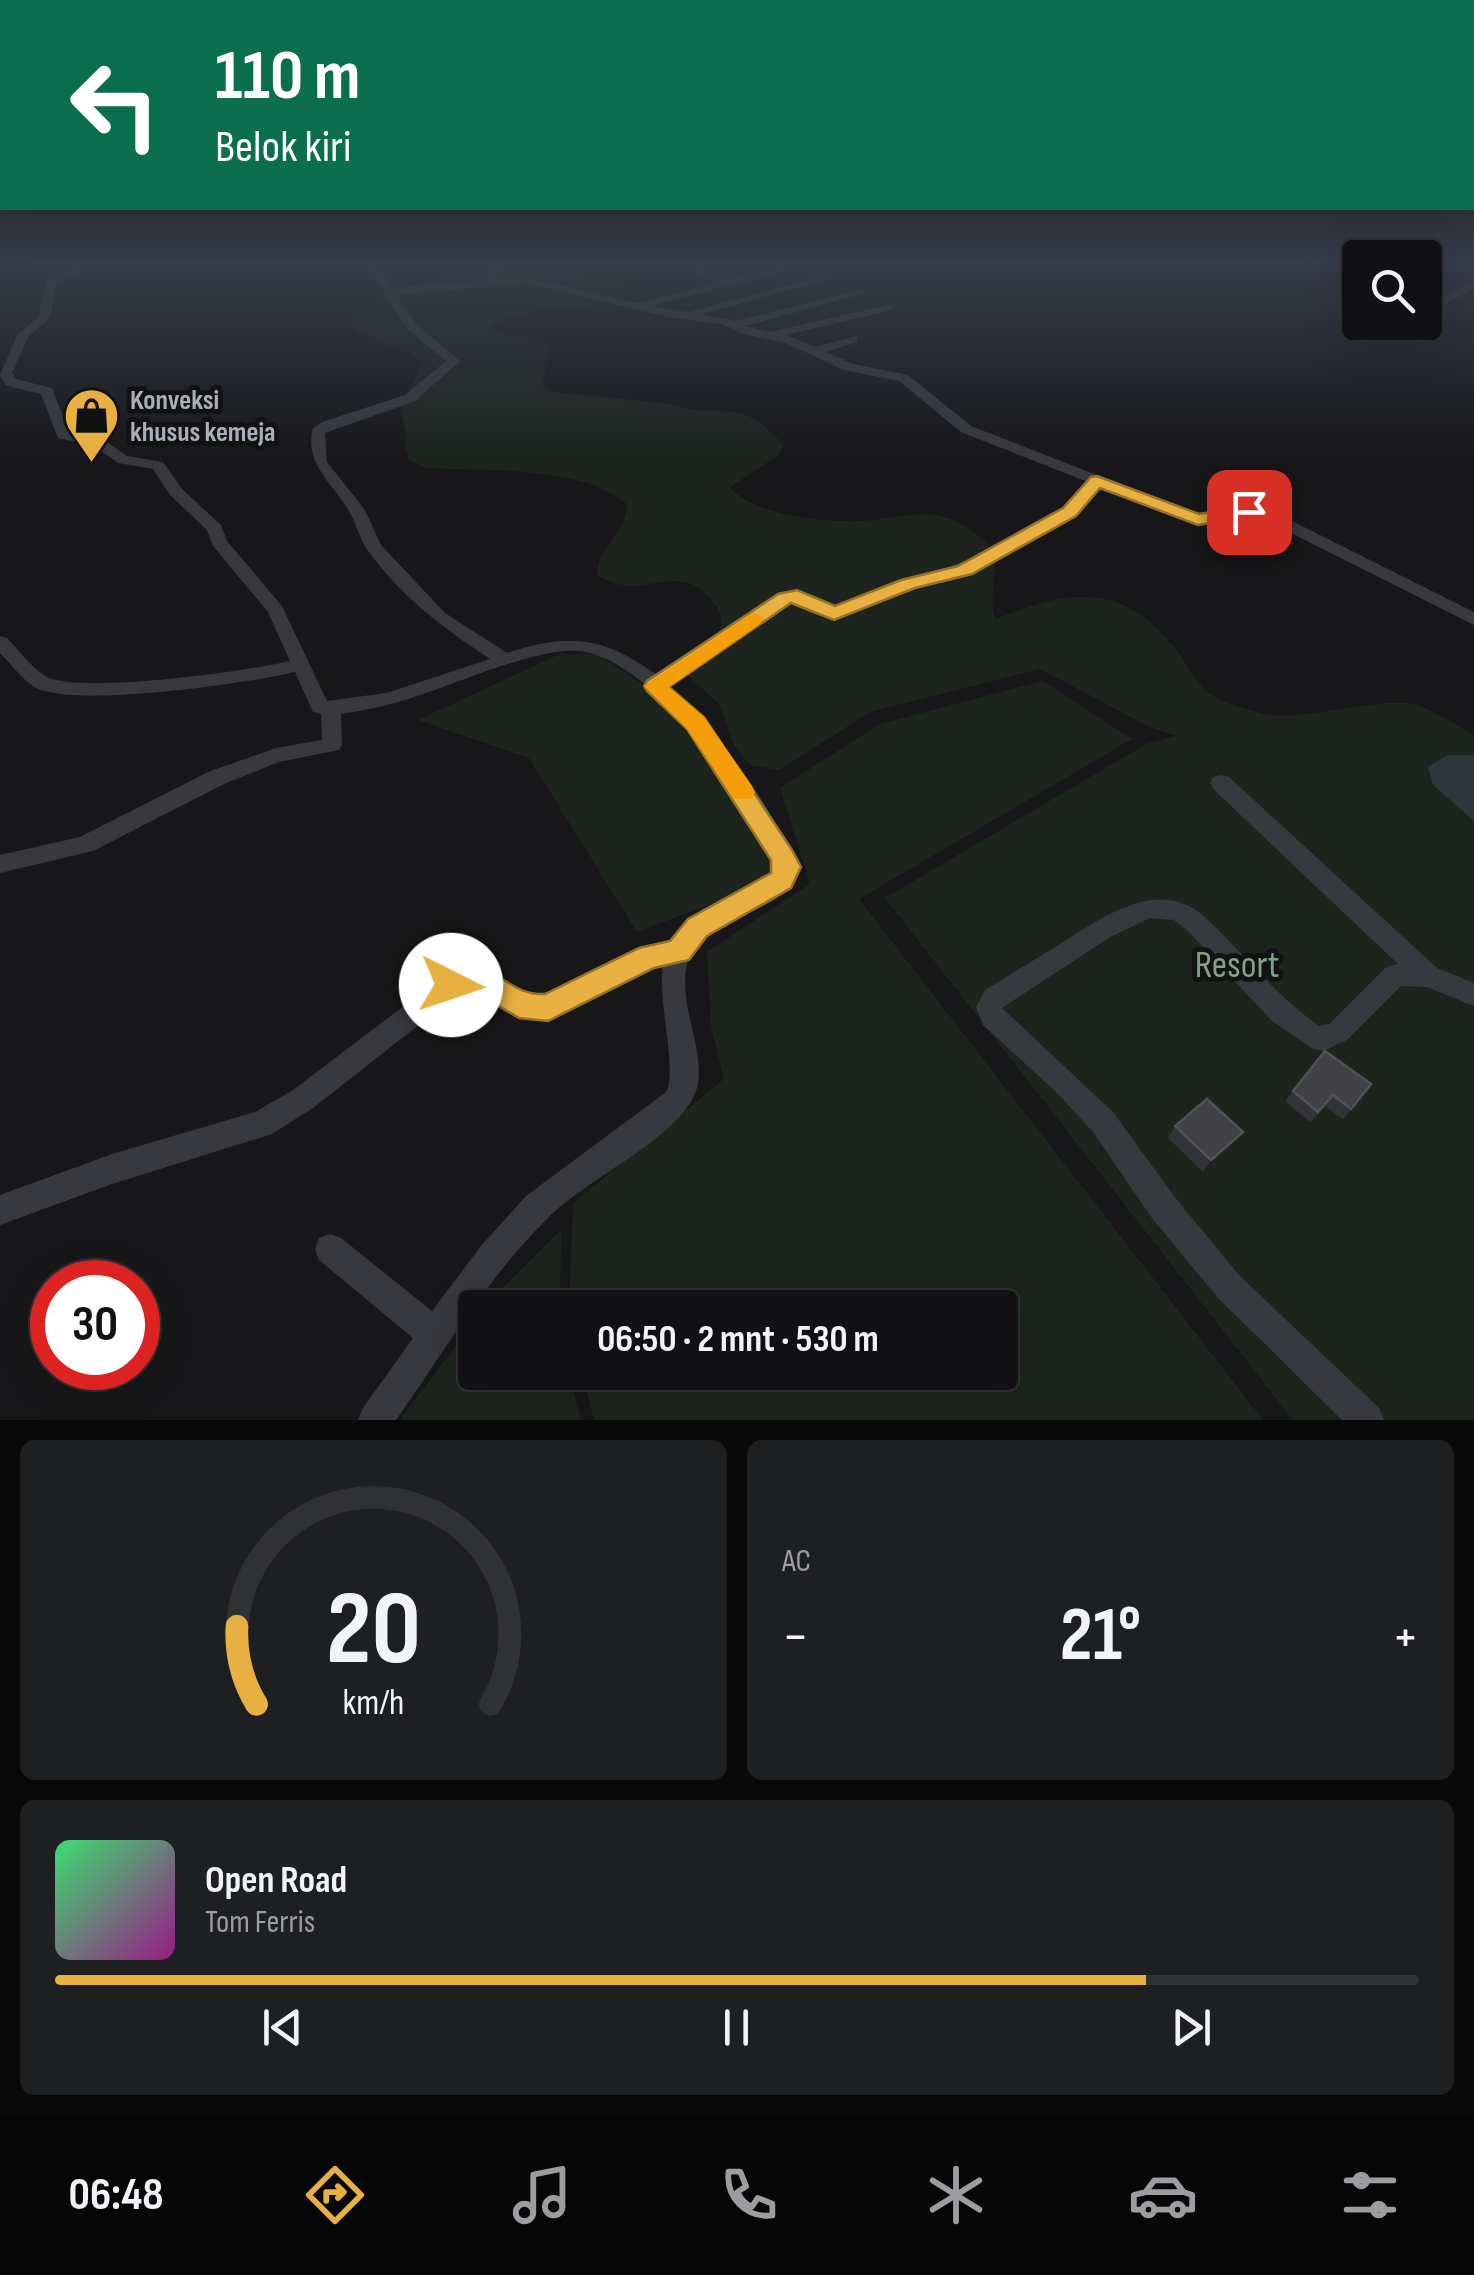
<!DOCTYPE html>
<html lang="id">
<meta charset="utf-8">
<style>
body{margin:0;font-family:"Sofia Sans Condensed",sans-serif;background:#1e1f21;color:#f1f3f6;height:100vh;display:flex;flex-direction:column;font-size:38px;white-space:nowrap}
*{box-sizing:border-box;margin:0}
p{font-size:32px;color:#9c9da0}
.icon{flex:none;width:55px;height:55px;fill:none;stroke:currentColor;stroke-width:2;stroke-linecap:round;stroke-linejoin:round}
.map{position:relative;height:1420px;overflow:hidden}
.sheet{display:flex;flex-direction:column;gap:20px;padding:20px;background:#09090a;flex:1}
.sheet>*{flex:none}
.top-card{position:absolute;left:0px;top:0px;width:1475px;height:210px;box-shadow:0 10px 40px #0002,0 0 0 2px #303133;background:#0b6e4f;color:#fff;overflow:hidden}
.fabs{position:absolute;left:1342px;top:240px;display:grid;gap:20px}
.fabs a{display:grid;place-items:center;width:100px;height:100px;border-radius:10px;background:#111113;box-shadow:0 10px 40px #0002,0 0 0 2px #303133;font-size:50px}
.speed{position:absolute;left:30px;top:1260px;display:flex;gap:20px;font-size:50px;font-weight:700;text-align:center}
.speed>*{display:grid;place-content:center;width:130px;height:130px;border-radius:50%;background:#111113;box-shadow:0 10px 40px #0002,0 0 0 2px #303133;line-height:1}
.speed .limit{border:15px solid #d22;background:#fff;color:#111}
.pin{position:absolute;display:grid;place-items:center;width:85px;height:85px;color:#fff;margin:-42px;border-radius:20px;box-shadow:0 5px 15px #0006}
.me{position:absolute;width:110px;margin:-55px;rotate:94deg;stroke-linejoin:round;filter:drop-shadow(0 0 8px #0008)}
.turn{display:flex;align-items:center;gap:35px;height:210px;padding:0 50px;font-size:45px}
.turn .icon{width:130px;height:130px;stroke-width:2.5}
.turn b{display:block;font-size:70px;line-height:85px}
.big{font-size:75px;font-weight:700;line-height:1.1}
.sheet .tile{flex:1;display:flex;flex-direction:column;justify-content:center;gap:15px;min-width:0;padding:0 35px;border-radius:15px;background:#1e1f21}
.sheet .dial{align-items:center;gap:0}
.dial svg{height:260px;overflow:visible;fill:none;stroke:#303133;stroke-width:7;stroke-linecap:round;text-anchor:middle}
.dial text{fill:#f1f3f6;stroke:none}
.song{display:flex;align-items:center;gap:30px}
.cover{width:120px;height:120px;border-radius:15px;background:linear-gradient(135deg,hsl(140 70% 55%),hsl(310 70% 35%))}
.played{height:10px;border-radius:5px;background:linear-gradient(90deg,#e7b041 80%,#303133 80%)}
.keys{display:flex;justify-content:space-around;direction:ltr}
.heat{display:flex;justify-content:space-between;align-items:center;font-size:55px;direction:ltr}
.sheet .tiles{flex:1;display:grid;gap:20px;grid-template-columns:1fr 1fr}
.tile:last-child{grid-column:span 2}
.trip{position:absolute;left:458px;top:1290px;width:560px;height:100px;border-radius:10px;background:#111113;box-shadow:0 10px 40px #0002,0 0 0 2px #303133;font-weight:700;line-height:100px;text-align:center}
.dock{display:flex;height:160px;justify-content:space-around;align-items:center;background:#070708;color:#9c9da0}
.dock .icon{width:70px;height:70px}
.dock .active{color:#e7b041}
.dock b{font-size:45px;color:#f1f3f6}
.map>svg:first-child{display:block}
.green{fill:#1d241e}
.water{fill:#2e363c}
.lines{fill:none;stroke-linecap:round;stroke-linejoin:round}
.minor{fill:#38393e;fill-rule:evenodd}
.wall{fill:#333337}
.shaded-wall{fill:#222225}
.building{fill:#404045;stroke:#505257;stroke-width:2.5}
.route{fill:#e7b041;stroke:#96722a;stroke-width:2.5}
.slow{fill:#f59e0b}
.labels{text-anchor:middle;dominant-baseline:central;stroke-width:10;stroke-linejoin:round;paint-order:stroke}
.far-poi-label{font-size:28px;font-weight:bold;fill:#aaaeb8;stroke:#121214;text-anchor:start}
.near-park-label{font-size:38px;fill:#82a285;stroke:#121214}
</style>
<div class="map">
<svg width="1474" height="1420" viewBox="0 0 1474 1420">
<rect width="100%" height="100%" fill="#171719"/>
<g class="green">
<path d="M508,265L619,281L633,292C590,318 532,299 491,326L496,332L527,336L550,346L542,386L554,392L669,404C721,421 739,393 783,445L779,455L730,487C751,515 826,523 860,521C900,519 935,503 971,530C978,535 989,543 992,552C1001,574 986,597 996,619C1070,589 1123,580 1178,652C1190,668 1197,688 1217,698C1229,705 1246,709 1260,713C1293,723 1367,700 1405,703C1426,704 1454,725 1474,734V1420H1293L885,898L1146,744L1176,736L1150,727L1040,669L870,712L779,770L750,765L734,746L720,705L684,672C703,654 737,630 713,602C707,594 699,586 688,583C656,574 636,599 597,575C598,548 626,533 627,504C582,465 485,471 427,468L410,461L404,450C409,434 402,423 402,408C402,390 421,380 420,360C402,339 365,350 350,321C374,286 467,267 508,265Z"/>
<path d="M560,654L600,655L663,699L778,862L756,887L637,932L529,758L418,720Z"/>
<path d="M1043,681L1132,739L859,899L1263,1420H594L582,1373L1000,1372V1308H569L573,1203L724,1079L711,1026L707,952L810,884L780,788L880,724Z"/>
<path d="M561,1230L560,1307H485L489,1302Z"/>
<path d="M475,1320V1372L569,1373L581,1420H400Z"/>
</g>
<path class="water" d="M1448,755H1474V821L1433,785L1428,767Z"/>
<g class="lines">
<g class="minor">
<path d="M84,261H98L56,285L50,318L28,337L12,373L16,379L52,388L69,432L104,440L127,456L163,462L182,489L221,525L227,541L282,606L327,701L386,693L490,659C442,627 403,598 368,551C359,538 356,522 348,509C331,482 304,463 313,428L322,422L405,395L446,361L407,329L365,261H376L393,288L488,280L492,264L533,261L501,269L499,279L525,277L638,303L714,283L683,261H696L725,280L801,263V267L651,306L689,312L824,276L830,279L701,314L735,321L863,289V293L746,326L770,332L892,304V310L786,335L815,347L857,336V342L826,352L853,364L908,375L971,426L1194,513L1270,510L1474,612V625L1261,518L1192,523L1100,487L1076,515L989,566L950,581L913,588L834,619L793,601L669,686C724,737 766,800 799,867C795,873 793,882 788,887C765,918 713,914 693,949C667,996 715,1057 693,1098C668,1144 586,1179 547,1219C487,1278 444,1352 396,1420H358L363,1408L413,1338L319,1260L315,1249L319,1238L330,1234L341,1238L432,1311L481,1246L526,1196L666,1092C678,1072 657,999 663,965L582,1005L536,1021L479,992L457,995L313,1108L272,1134L112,1184L0,1225V1195L112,1154L255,1112L293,1090L442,977L481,970L538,997C585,986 623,951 671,942C696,901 756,905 775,867C743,797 667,676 591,653C576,649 559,651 545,654C475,669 416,705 341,714L342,745L339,750L279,762L224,784L93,851L0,873V855L80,837L208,772L276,748L322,740L321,714L313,712L295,672C250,683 67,710 33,686C21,678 10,663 0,653V636L7,638C18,649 31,667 45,676C77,695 249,671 290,661L268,612L213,546L207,530L170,495L153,469L118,463L94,446L58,438L41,394L6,385L0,375L17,335L38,317L47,281ZM525,283L668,317L722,324L743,334L786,343L844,370L899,381L961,432L1088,482C1023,556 922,572 835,606L803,592H783L657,675C604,637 570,632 507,653L445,613L381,545L365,510L327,462L325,433L415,401L460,361L416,324L397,295Z"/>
<path d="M1438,261H1455L1474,267V274Z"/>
<path d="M1474,282V289L1425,314V305Z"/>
<path d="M1221,775L1229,777L1437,968L1474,983V1006L1427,987L1401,986L1347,1040L1323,1051L1313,1049L1271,1020L1188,931L1174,920L1150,918L1110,937L1002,1008L1113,1112L1174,1196L1239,1275L1379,1408L1384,1420H1342L1217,1297L1152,1218L1093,1132L1057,1093L983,1025L976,1007L985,990C1009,975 1033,961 1057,946C1102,918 1160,873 1208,920C1246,956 1276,996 1319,1026L1329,1024L1386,967L1398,964L1213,789L1210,783L1213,777Z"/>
</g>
</g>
<g class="wall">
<path d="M1371,1084L1343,1119L1325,1106L1310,1122L1285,1101L1293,1091Z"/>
<path d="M1175,1126L1234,1144L1203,1172L1168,1138Z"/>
</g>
<path class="shaded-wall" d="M1243,1132L1234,1144L1203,1172L1211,1160Z"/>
<g class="building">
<path d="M1325,1051L1371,1084L1351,1109L1333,1095L1318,1112L1293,1091Z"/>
<path d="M1207,1099L1243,1132L1211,1160L1175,1126Z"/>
</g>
<linearGradient id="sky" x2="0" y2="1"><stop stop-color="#0d0d0e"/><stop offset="0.57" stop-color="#363c49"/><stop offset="1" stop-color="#363c49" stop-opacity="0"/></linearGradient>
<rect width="1474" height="460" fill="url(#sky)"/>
<path class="route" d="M1097,476L1199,514L1249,506L1258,512L1249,517L1198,525L1100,488L1076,516L972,574L915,588L834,620L791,603L669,687L704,717L792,850L801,867L791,888L707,936L689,960L654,968L548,1021L519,1018L478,994L451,998L440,994L436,985L440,976C502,954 502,996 545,994L639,948L670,941L688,919L771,873V860L687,729L647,691L644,686L647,681L778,594L797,590L835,606L901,580L958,566L1063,508L1091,477Z"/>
<path class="slow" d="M753,613L760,615L763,619L760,624L669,687L704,717L752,786L755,792L752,799H734L687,729L644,686Z"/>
<defs>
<symbol id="shop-pin" viewBox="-11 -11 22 30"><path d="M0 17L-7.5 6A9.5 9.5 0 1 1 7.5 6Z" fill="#e7b041" stroke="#121214"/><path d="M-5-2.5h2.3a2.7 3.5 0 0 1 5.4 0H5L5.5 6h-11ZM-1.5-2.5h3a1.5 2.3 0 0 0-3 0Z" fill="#111"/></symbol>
</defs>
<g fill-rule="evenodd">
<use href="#shop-pin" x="60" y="384" width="63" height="86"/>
</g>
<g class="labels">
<g class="far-poi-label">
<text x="130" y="400">Konveksi<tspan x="130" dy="32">khusus kemeja</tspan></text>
</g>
<g class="near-park-label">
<text x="1237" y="965">Resort</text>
</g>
</g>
</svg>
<div class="fabs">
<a><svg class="icon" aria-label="search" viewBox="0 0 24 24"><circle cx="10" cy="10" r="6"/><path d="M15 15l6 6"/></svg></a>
</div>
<div class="speed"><div class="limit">30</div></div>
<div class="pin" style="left:1249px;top:512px;background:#d93025"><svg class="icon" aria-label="arrive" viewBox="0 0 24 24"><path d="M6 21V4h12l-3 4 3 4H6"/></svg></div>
<svg class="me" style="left:451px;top:985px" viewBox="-20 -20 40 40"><circle r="19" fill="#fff"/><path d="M0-13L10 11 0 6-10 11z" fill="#e7b041"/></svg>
<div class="trip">06:50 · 2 mnt · 530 m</div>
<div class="top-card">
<div class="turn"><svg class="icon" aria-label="left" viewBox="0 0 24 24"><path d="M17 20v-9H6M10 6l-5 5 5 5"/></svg><div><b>110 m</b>Belok kiri</div></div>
</div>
</div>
<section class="sheet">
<div class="tiles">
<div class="tile dial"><svg viewBox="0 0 100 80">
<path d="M14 69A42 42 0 1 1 86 69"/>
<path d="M14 69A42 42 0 0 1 8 45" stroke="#e7b041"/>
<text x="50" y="56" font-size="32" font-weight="700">20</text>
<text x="50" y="72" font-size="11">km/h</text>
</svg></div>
<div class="tile"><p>AC</p>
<div class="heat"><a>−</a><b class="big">21°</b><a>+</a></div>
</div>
<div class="tile">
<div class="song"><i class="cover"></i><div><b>Open Road</b><p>Tom Ferris</p></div></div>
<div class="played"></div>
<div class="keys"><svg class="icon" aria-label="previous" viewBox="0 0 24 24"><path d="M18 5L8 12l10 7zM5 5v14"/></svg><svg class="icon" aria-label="pause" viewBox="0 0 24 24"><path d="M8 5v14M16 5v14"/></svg><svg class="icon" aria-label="next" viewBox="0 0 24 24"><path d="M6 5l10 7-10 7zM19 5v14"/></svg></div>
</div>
</div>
</section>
<nav class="dock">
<b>06:48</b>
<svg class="icon active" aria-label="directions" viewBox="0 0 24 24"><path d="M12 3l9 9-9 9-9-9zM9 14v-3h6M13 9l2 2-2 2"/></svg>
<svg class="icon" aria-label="music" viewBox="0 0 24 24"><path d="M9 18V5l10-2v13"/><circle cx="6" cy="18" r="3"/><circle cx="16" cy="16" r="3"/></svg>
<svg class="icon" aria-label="phone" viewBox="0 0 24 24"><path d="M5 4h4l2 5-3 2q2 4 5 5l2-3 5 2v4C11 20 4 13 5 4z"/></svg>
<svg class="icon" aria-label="climate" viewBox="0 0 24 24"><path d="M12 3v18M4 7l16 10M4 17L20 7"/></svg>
<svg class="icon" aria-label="car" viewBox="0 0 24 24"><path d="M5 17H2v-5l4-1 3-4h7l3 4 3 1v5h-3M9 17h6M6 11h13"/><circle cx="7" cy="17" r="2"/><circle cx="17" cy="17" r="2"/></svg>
<svg class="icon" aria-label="filters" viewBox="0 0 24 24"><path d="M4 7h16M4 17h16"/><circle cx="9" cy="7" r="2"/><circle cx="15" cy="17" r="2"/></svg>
</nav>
